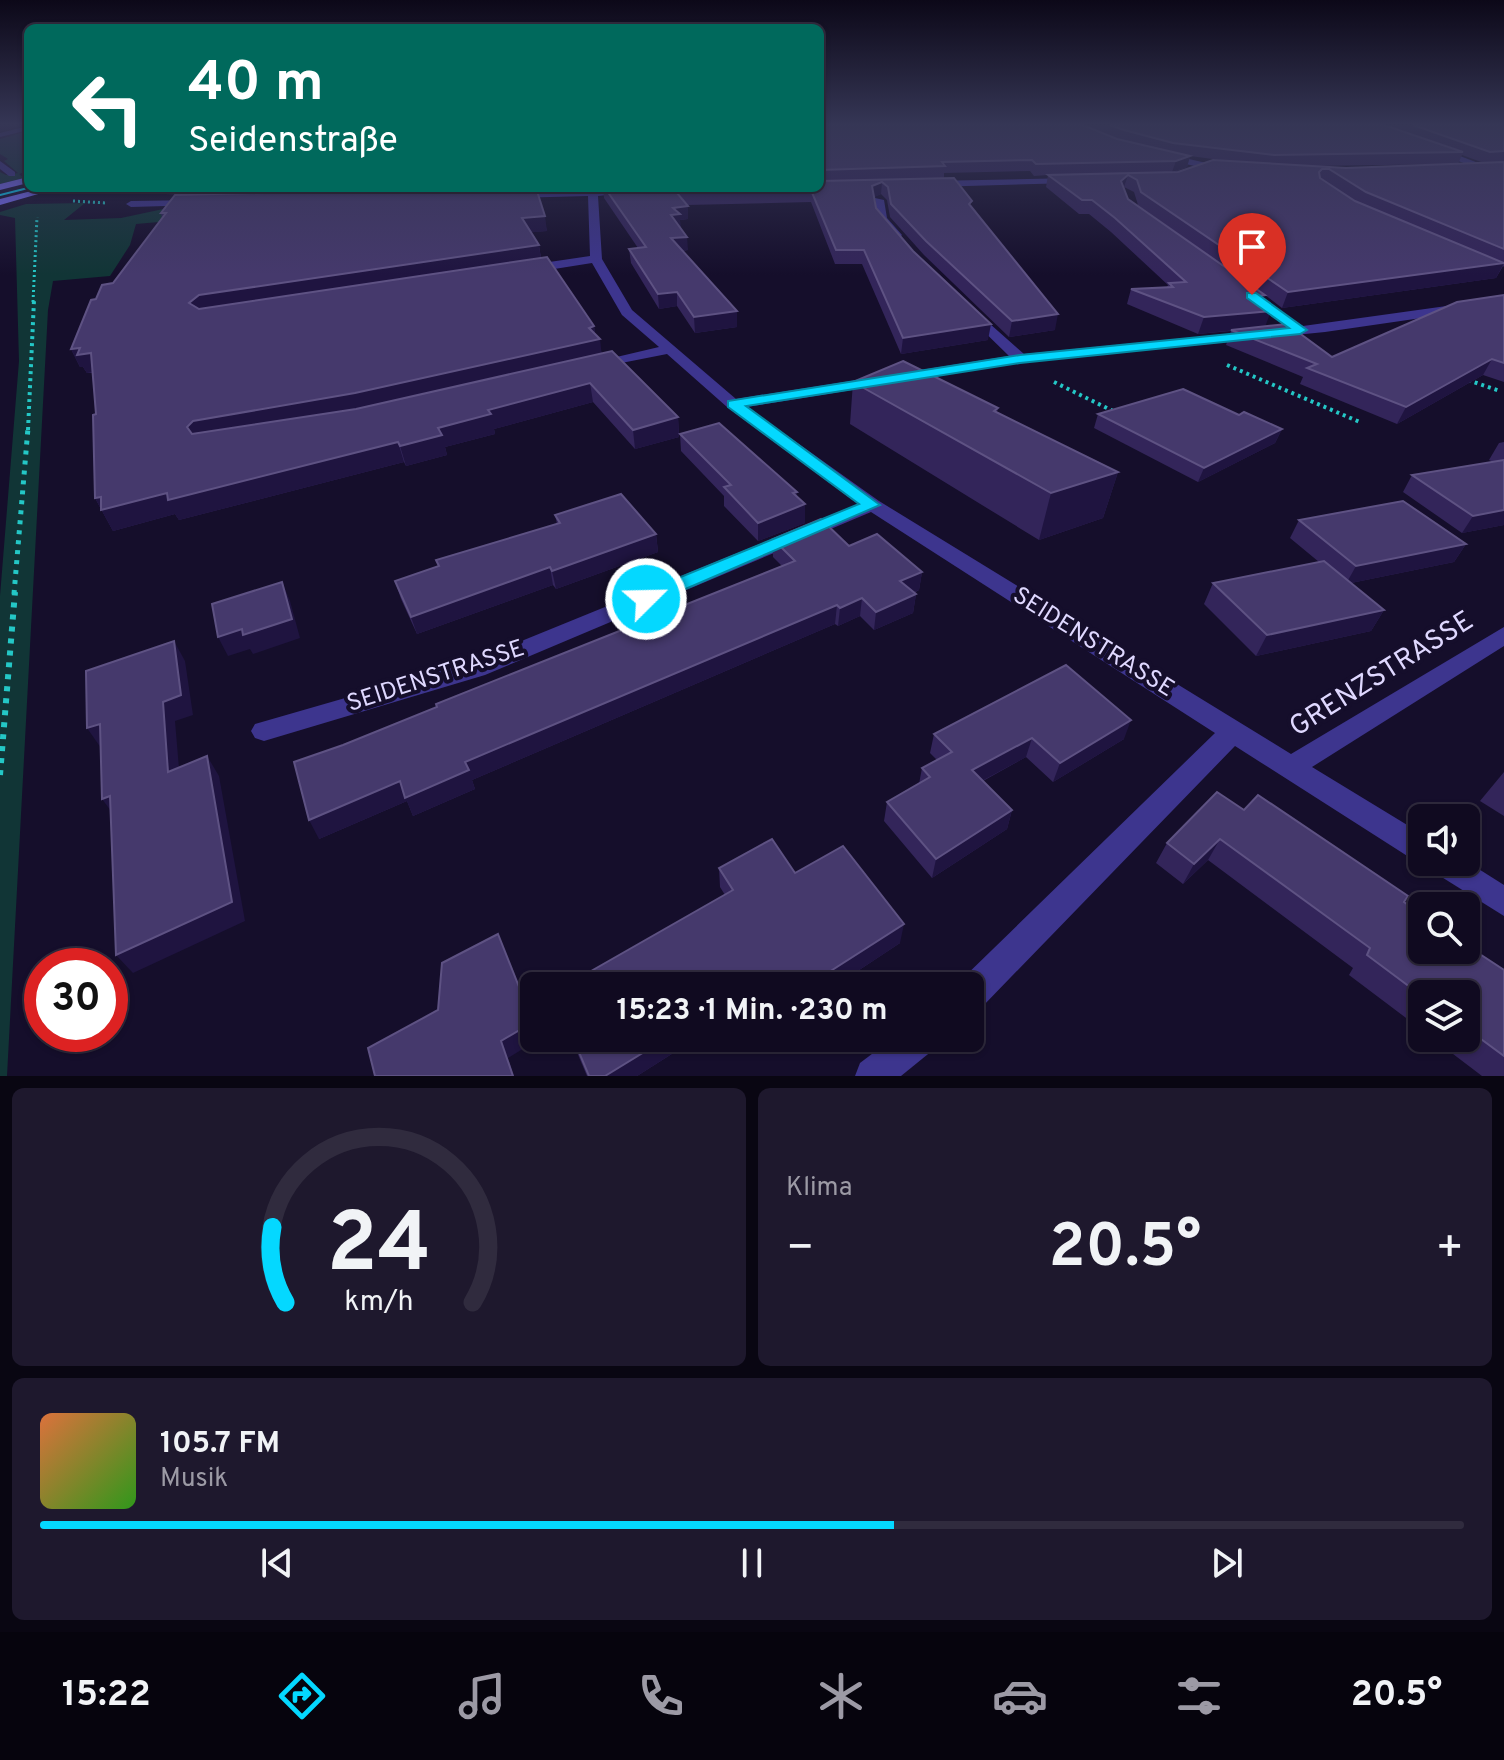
<!DOCTYPE html>
<html lang="de">
<meta charset="utf-8">
<style>
body{margin:0;font-family:Overpass,sans-serif;background:#1e182d;color:#f1f3f6;height:100vh;display:flex;flex-direction:column;font-size:30px;white-space:nowrap}
*{box-sizing:border-box;margin:0}
p{font-size:26px;color:#9c9aa5}
.icon{flex:none;width:44px;height:44px;fill:none;stroke:currentColor;stroke-width:2;stroke-linecap:round;stroke-linejoin:round}
.map{position:relative;height:1076px;overflow:hidden}
.drawer{display:flex;flex-direction:column;gap:12px;padding:12px;background:#090612;flex:1}
.drawer>*{flex:none}
.hud{position:absolute;left:24px;top:24px;width:800px;height:168px;border-radius:12px;box-shadow:0 2px 6px #0004,0 0 0 2px #302b3e;background:#00695c;color:#fff;overflow:hidden}
.buttons{position:absolute;left:1408px;top:804px;display:grid;gap:16px}
.buttons a{display:grid;place-items:center;width:72px;height:72px;border-radius:12px;background:#100a20;box-shadow:0 2px 6px #0004,0 0 0 2px #302b3e;font-size:40px}
.speed{position:absolute;left:24px;top:948px;display:flex;gap:16px;font-size:40px;font-weight:700;text-align:center}
.speed>*{display:grid;place-content:center;width:104px;height:104px;border-radius:50%;background:#100a20;box-shadow:0 2px 6px #0004,0 0 0 2px #302b3e;line-height:1}
.speed .limit{border:12px solid #d22;background:#fff;color:#111}
.pin{position:absolute;display:grid;place-items:center;width:68px;height:68px;color:#fff;margin:-82px -34px;border-radius:50% 50% 50% 0;rotate:-45deg;box-shadow:0 0 8px #0007}
.pin .icon{rotate:45deg}
.me{position:absolute;width:88px;margin:-44px;rotate:67deg;stroke-linejoin:round;filter:drop-shadow(0 0 6px #0008)}
.turn{display:flex;align-items:center;gap:28px;height:168px;padding:0 32px;font-size:36px}
.turn .icon{width:104px;height:104px;stroke-width:2.5}
.turn b{display:block;font-size:56px;line-height:68px}
.big{font-size:60px;font-weight:700;line-height:1.1}
.drawer .widget{flex:1;display:flex;flex-direction:column;justify-content:center;gap:12px;min-width:0;padding:0 28px;border-radius:12px;background:#1e182d}
.drawer .dial{align-items:center;gap:0}
.dial svg{height:208px;overflow:visible;fill:none;stroke:#302b3e;stroke-width:7;stroke-linecap:round;text-anchor:middle}
.dial text{fill:#f1f3f6;stroke:none}
.song{display:flex;align-items:center;gap:24px}
.cover{width:96px;height:96px;border-radius:12px;background:linear-gradient(135deg,hsl(20 70% 55%),hsl(110 70% 35%))}
.played{height:8px;border-radius:4px;background:linear-gradient(90deg,#04d8ff 60%,#302b3e 60%)}
.keys{display:flex;justify-content:space-around;direction:ltr}
.heat{display:flex;justify-content:space-between;align-items:center;font-size:44px;direction:ltr}
.drawer .tiles{flex:1;display:grid;gap:12px;grid-template-columns:1fr 1fr}
.widget:last-child{grid-column:span 2}
.trip{position:absolute;left:520px;top:972px;width:464px;height:80px;border-radius:12px;background:#100a20;box-shadow:0 2px 6px #0004,0 0 0 2px #302b3e;font-weight:700;line-height:80px;text-align:center}
.tab-bar{display:flex;height:128px;justify-content:space-around;align-items:center;background:#06040d;color:#9c9aa5}
.tab-bar .icon{width:56px;height:56px}
.tab-bar .on{color:#04d8ff}
.tab-bar b{font-size:36px;color:#f1f3f6}
.map>svg:first-child{display:block}
.green{fill:#113536}
.lines{fill:none;stroke-linecap:round;stroke-linejoin:round}
.path-far4{stroke:#24c7c6;stroke-width:2;stroke-dasharray:2 3;stroke-linecap:butt}
.path-far3{stroke:#24c7c6;stroke-width:3;stroke-dasharray:2 3;stroke-linecap:butt}
.path-far2{stroke:#24c7c6;stroke-width:4;stroke-dasharray:3 4;stroke-linecap:butt}
.path-far1{stroke:#24c7c6;stroke-width:5;stroke-dasharray:4 6;stroke-linecap:butt}
.path{stroke:#24c7c6;stroke-width:6;stroke-dasharray:5 7;stroke-linecap:butt}
.minor{fill:#3d358e;fill-rule:evenodd}
.secondary{fill:#7b6fff;fill-rule:evenodd}
.tram{stroke:#04d8ff;stroke-width:2}
.wall{fill:#33255a;fill-rule:evenodd}
.shaded-wall{fill:#1f1440}
.building{fill:#45396c;stroke:#5e5283;stroke-width:2}
.route{fill:#04d8ff;stroke:#038ca6;stroke-width:2}
.labels{text-anchor:middle;dominant-baseline:central;stroke-width:8;stroke-linejoin:round;paint-order:stroke}
.street-label{font-size:24px;fill:#dfd8ff;stroke:#150e2b}
.near-street-label{font-size:28px;fill:#dfd8ff;stroke:#150e2b}
</style>
<div class="map">
<svg width="1504" height="1076" viewBox="0 0 1504 1076">
<rect width="100%" height="100%" fill="#150e2b"/>
<g class="green">
<path d="M28,131V171L19,174L24,178L0,184V172L6,175L18,173L4,161L8,159L0,154V139Z"/>
<path d="M85,203L64,220L121,218L168,208L159,222L136,224L130,245L110,276L53,281L48,310L7,1076H0V596L19,361L15,218L0,215V212L26,204Z"/>
</g>
<g class="lines">
<path class="path-far4" d="M73,201L106,203"/>
<g class="path-far3">
<path d="M73,201L107,203"/>
<path d="M33,302L37,217"/>
</g>
<g class="path-far2">
<path d="M1227,365L1362,423"/>
<path d="M1468,380L1500,391"/>
<path d="M1054,382L1117,413"/>
<path d="M28,430L34,300"/>
</g>
<path class="path-far1" d="M14,594L28,428"/>
<path class="path" d="M0,775L15,592"/>
<g class="minor">
<path d="M28,126V130L0,137V133Z"/>
<path d="M1433,148H1439L1494,169L1486,171L1433,152Z"/>
<path d="M1162,153L1211,164L1213,166L1208,169L1159,158Z"/>
<path d="M0,161L15,172V176H9L0,169Z"/>
<path d="M1075,178L1072,183L932,187L927,184L932,181Z"/>
<path d="M607,191V195L598,196L602,259L632,310L736,399L1009,356L967,315V309L972,308L1024,354L1288,328L1237,291V285L1241,284L1303,326L1504,298V306L1325,332L1020,363L747,407L879,501L1291,754L1504,627V646L1312,767L1422,834V862H1425L1422,863L1412,859L1235,746L982,1007L970,1012V986H957L958,983L1215,733L871,512L485,675L264,741L255,738L251,731L255,724L470,662L858,504L727,407L667,354L591,369V363L659,347L622,315L592,263L529,273L523,269L529,265L590,256L588,196L512,198L507,195L512,192Z"/>
<path d="M875,198L884,200L887,218L902,235L900,237H892L877,219Z"/>
<path d="M196,200L201,203L200,205L131,207L126,204L131,201Z"/>
<path d="M1466,861L1504,885V916L1432,871L1427,862Z"/>
<path d="M893,1038H938L933,1050L901,1076H855L860,1063Z"/>
</g>
<g class="secondary">
<path d="M28,177V183L0,190V184Z"/>
<path d="M43,188H59L0,205V199Z"/>
</g>
<path class="tram" d="M0,195L28,188"/>
</g>
<g class="wall">
<path d="M820,125H1504V267L1503,266L1496,278L1282,308L1265,295L1261,304L1265,326L1332,357L1504,295V382L1483,375L1397,424L1300,384L1303,377L1226,345L1231,331L1198,334L1127,304L1131,289L1167,287L1168,285L1111,232L1089,214H1079L1046,187L1048,175L1034,176L1030,171L944,173V178L971,207L1055,330L1009,337L924,255L890,217L887,200L881,194L874,197L876,208L988,340L901,354L862,264H835L811,202L687,205L688,219L680,220V227L688,250L682,251L737,311V327L695,333L677,306L659,309L631,263L629,249L638,248L604,198L603,188H820ZM1462,155L1484,163L1346,168L1310,166L1458,164ZM1190,156L1228,161L1174,172L1187,167ZM1124,187L1134,192L1138,205L1217,261L1128,199Z"/>
<path d="M140,188H536L547,231L531,232L539,245L541,258L594,326L595,334L602,354L678,417L679,437L635,449L593,402L494,429L495,434L445,447L447,455L406,466L404,462L179,520L175,514L113,531L95,498L96,414L92,373H87L83,367H80L71,349L96,299L113,283L162,218L161,213L188,195L142,193Z"/>
<path d="M853,382L998,408L997,412L1118,472L1103,518L1039,540L850,424Z"/>
<path d="M1098,414L1282,429L1275,443L1198,482L1094,428Z"/>
<path d="M680,434L797,492V496L805,504V523L758,541L724,506V496L681,451Z"/>
<path d="M1504,442V525L1462,533L1403,492L1412,475L1493,462L1489,460L1499,443Z"/>
<path d="M555,515L656,534L658,552L556,589L553,585L417,634L401,599L395,581L438,566L436,560L557,524Z"/>
<path d="M1299,520L1466,544L1454,562L1351,583L1384,610L1371,631L1256,656L1204,604L1213,583L1319,562L1290,538Z"/>
<path d="M773,539L849,546L922,572L919,590L914,593L916,594L913,613L874,630L860,616L838,626L835,624L472,780L475,789L413,816L407,801L319,839L343,745L782,566L773,557Z"/>
<path d="M934,734L1124,739L1053,782L1026,757L983,781L1012,810L1007,829L932,878L884,821L887,802L919,784L922,768L937,760L930,753Z"/>
<path d="M1504,772V816L1480,801Z"/>
<path d="M1244,810L1404,902L1504,970V1076H1482L1432,1038H1466V994H1422V1030L1349,975L1353,968L1208,860L1183,884L1156,863L1167,843Z"/>
<path d="M719,868L795,873L900,943L835,986H565L725,895L720,887Z"/>
<path d="M571,1038H697L637,1076H587Z"/>
</g>
<g class="shaded-wall">
<path d="M0,125H22L0,132Z"/>
<path d="M1190,156L1187,167L1172,172L1176,161Z"/>
<path d="M1128,175L1124,187L1118,194L1121,181Z"/>
<path d="M882,182L881,194L871,199L872,186Z"/>
<path d="M688,206V219L680,220L681,227L671,228V215L673,208Z"/>
<path d="M545,216L547,231L524,233L522,218Z"/>
<path d="M687,237L688,250L671,252V238Z"/>
<path d="M539,245L541,260L206,312L189,303L199,295Z"/>
<path d="M1504,263L1496,278L1282,308L1288,292Z"/>
<path d="M677,292V306L659,309L658,294Z"/>
<path d="M1265,295L1259,311L1251,297Z"/>
<path d="M737,311V327L695,333L694,317Z"/>
<path d="M1271,311L1265,327L1198,334L1204,317Z"/>
<path d="M1058,314L1055,330L1009,337L1012,321Z"/>
<path d="M991,324L988,340L901,354L903,338Z"/>
<path d="M594,326L596,340L600,339L602,357L196,447L187,427L193,421Z"/>
<path d="M80,348L91,353L100,371L87,373L83,367H80L71,349Z"/>
<path d="M1492,359L1483,375L1397,424L1406,407Z"/>
<path d="M590,383L593,402L494,429L495,434L445,447L447,455L406,466L400,446L438,428L488,410Z"/>
<path d="M678,417L679,437L635,449L633,430Z"/>
<path d="M1282,429L1275,443L1198,482L1204,468Z"/>
<path d="M398,442L404,462L179,520L175,514L113,531L95,498Z"/>
<path d="M1118,472L1103,518L1039,540L1051,493Z"/>
<path d="M797,492L796,508L805,504V523L758,541V523L793,493Z"/>
<path d="M1504,510V525L1462,533L1473,516Z"/>
<path d="M656,534L658,552L556,589L552,571Z"/>
<path d="M1466,544L1454,562L1346,584L1356,566Z"/>
<path d="M550,567L553,585L417,634L411,617Z"/>
<path d="M922,572L919,590L898,599L900,581Z"/>
<path d="M282,582L290,601L300,638L253,654L250,649L228,656L218,637L242,629Z"/>
<path d="M916,594L913,613L874,630L876,612Z"/>
<path d="M862,598L860,616L838,626L840,608Z"/>
<path d="M837,605L835,624L472,780L475,789L413,816L407,801L319,839L309,820L400,781L465,762Z"/>
<path d="M1384,610L1371,631L1256,656L1267,635Z"/>
<path d="M174,641L185,661L193,715L175,721L181,792L168,772L163,702Z"/>
<path d="M1131,720L1124,739L1053,782L1060,763Z"/>
<path d="M100,724L101,748L87,728Z"/>
<path d="M1032,738L1026,757L967,789L972,770Z"/>
<path d="M207,756L219,776L245,921L133,973L116,955Z"/>
<path d="M110,796L117,819L102,799Z"/>
<path d="M1012,810L1007,829L932,878L936,859Z"/>
<path d="M1220,839L1208,860L1183,884L1194,864Z"/>
<path d="M904,924L900,943L835,986H825L826,974Z"/>
<path d="M533,1022L534,1038H539V1039L508,1058L514,1076H513L501,1041Z"/>
<path d="M667,1038H697L637,1076H605Z"/>
</g>
<g class="building">
<path d="M820,125H1083L1117,139L1190,156L1176,161L1036,164L1032,160L942,162L945,166L820,170Z"/>
<path d="M1110,125H1384L1463,152L1274,155L1173,143L1124,130Z"/>
<path d="M1413,125H1504V151L1490,152Z"/>
<path d="M1213,160L1346,168L1504,162V249L1366,192L1329,169H1322L1319,172L1320,178L1355,201L1504,263L1288,292L1141,192L1137,180L1128,175L1121,181L1128,199L1265,295L1251,297L1271,311L1204,317L1131,289L1173,287L1169,283L1186,282L1115,218L1092,200H1082L1048,175L1178,172Z"/>
<path d="M954,178L972,201L969,204L1058,314L1012,321L926,241L891,204L888,187L882,182L872,186L876,208L913,251L991,324L903,338L864,250H836L811,190L677,193L688,206L673,208L680,214L671,215L687,237L671,238L737,311L694,317L677,292L658,294L629,249L646,247L605,188H820V181Z"/>
<path d="M475,188H536L545,216L522,218L539,245L199,295L189,303L199,309L547,257L594,326L589,328L600,339L355,393L193,421L187,427L192,434L356,409L612,351L678,417L633,430L590,383L488,410L491,414L438,428L442,435L400,446L398,442L168,500L167,493L101,510V497L95,498L93,415L96,414L91,353L77,355L80,348L71,349L91,300L96,299L102,285L113,283L166,213H161L175,195Z"/>
<path d="M1504,295V363L1492,359L1406,407L1307,368L1317,364L1231,330L1287,324L1332,357L1457,302Z"/>
<path d="M903,361L998,408L994,411L1118,472L1051,493L853,382Z"/>
<path d="M1183,389L1239,415L1244,412L1282,429L1204,468L1098,414Z"/>
<path d="M719,423L797,492L793,493L805,504L758,523L724,487L731,485L680,434Z"/>
<path d="M1504,460V510L1473,516L1412,475Z"/>
<path d="M621,494L656,534L552,571L550,567L411,617L395,581L439,566L436,560L560,523L555,515Z"/>
<path d="M1403,501L1466,544L1356,566L1299,520Z"/>
<path d="M821,519L849,546L877,534L922,572L900,581L916,594L876,612L862,598L840,608L837,605L465,762L469,770L405,798L400,781L309,820L294,762L343,745L437,707L436,704L795,561L773,539Z"/>
<path d="M1324,561L1384,610L1267,635L1213,583Z"/>
<path d="M282,582L292,619L243,635L242,629L218,637L212,604Z"/>
<path d="M174,641L181,695L163,702L168,772L207,756L232,902L116,955L110,796L102,799L100,724L87,728L86,671Z"/>
<path d="M1066,665L1131,720L1060,763L1032,738L972,770L1012,810L936,859L887,802L930,777L922,768L952,752L934,734Z"/>
<path d="M1217,792L1244,810L1258,795L1408,896L1404,902L1422,915V950H1466V945L1504,970V1056L1466,1028V994H1422V996L1367,955L1370,948L1220,839L1194,864L1167,843Z"/>
<path d="M772,839L795,873L843,846L904,924L826,974L832,982L827,986H755L754,984L751,986H565L733,890L719,868Z"/>
<path d="M498,934L533,1022L501,1041L513,1076H375L368,1048L438,1010L442,963Z"/>
<path d="M573,1038H667L605,1076H589Z"/>
</g>
<linearGradient id="sky" x2="0" y2="1"><stop stop-color="#0c0818"/><stop offset="0.45" stop-color="#353655"/><stop offset="1" stop-color="#353655" stop-opacity="0"/></linearGradient>
<rect width="1504" height="275" fill="url(#sky)"/>
<path class="route" d="M1247,293H1256L1307,330L1300,334L1020,363L746,406L880,505L653,603H639L636,599L639,594L859,504L728,407V401L1020,355L1289,328L1247,298Z"/>
<g class="labels">
<g class="street-label">
<text transform="translate(1093 643) rotate(32)">SEIDENSTRASSE</text>
<text transform="translate(436 677) rotate(-18)">SEIDENSTRASSE</text>
</g>
<g class="near-street-label">
<text transform="translate(1382 675) rotate(-32)">GRENZSTRASSE</text>
</g>
</g>
</svg>
<div class="buttons">
<a><svg class="icon" aria-label="sound" viewBox="0 0 24 24"><path d="M4 9h4l5-4v14l-5-4H4zM17 9q2 3 0 6"/></svg></a>
<a><svg class="icon" aria-label="search" viewBox="0 0 24 24"><circle cx="10" cy="10" r="6"/><path d="M15 15l6 6"/></svg></a>
<a><svg class="icon" aria-label="layers" viewBox="0 0 24 24"><path d="M12 4l9 5-9 5-9-5zM3 14l9 5 9-5"/></svg></a>
</div>
<div class="speed"><div class="limit">30</div></div>
<div class="pin" style="left:1252px;top:295px;background:#d93025"><svg class="icon" aria-label="arrive" viewBox="0 0 24 24"><path d="M6 21V4h12l-3 4 3 4H6"/></svg></div>
<svg class="me" style="left:646px;top:599px" viewBox="-20 -20 40 40"><circle r="17" fill="#04d8ff" stroke="#fff" stroke-width="3"/><path d="M0-11L8 9 0 5-8 9z" fill="#fff"/></svg>
<div class="trip">15:23 · 1 Min. · 230 m</div>
<div class="hud">
<div class="turn"><svg class="icon" aria-label="left" viewBox="0 0 24 24"><path d="M17 20v-9H6M10 6l-5 5 5 5"/></svg><div><b>40 m</b>Seidenstraße</div></div>
</div>
</div>
<section class="drawer">
<div class="tiles">
<div class="widget dial"><svg viewBox="0 0 100 80">
<path d="M14 69A42 42 0 1 1 86 69"/>
<path d="M14 69A42 42 0 0 1 9 40" stroke="#04d8ff"/>
<text x="50" y="56" font-size="32" font-weight="700">24</text>
<text x="50" y="72" font-size="11">km/h</text>
</svg></div>
<div class="widget"><p>Klima</p>
<div class="heat"><a>−</a><b class="big">20.5°</b><a>+</a></div>
</div>
<div class="widget">
<div class="song"><i class="cover"></i><div><b>105.7 FM</b><p>Musik</p></div></div>
<div class="played"></div>
<div class="keys"><svg class="icon" aria-label="previous" viewBox="0 0 24 24"><path d="M18 5L8 12l10 7zM5 5v14"/></svg><svg class="icon" aria-label="pause" viewBox="0 0 24 24"><path d="M8 5v14M16 5v14"/></svg><svg class="icon" aria-label="next" viewBox="0 0 24 24"><path d="M6 5l10 7-10 7zM19 5v14"/></svg></div>
</div>
</div>
</section>
<nav class="tab-bar">
<b>15:22</b>
<svg class="icon on" aria-label="directions" viewBox="0 0 24 24"><path d="M12 3l9 9-9 9-9-9zM9 14v-3h6M13 9l2 2-2 2"/></svg>
<svg class="icon" aria-label="music" viewBox="0 0 24 24"><path d="M9 18V5l10-2v13"/><circle cx="6" cy="18" r="3"/><circle cx="16" cy="16" r="3"/></svg>
<svg class="icon" aria-label="phone" viewBox="0 0 24 24"><path d="M5 4h4l2 5-3 2q2 4 5 5l2-3 5 2v4C11 20 4 13 5 4z"/></svg>
<svg class="icon" aria-label="climate" viewBox="0 0 24 24"><path d="M12 3v18M4 7l16 10M4 17L20 7"/></svg>
<svg class="icon" aria-label="car" viewBox="0 0 24 24"><path d="M5 17H2v-5l4-1 3-4h7l3 4 3 1v5h-3M9 17h6M6 11h13"/><circle cx="7" cy="17" r="2"/><circle cx="17" cy="17" r="2"/></svg>
<svg class="icon" aria-label="filters" viewBox="0 0 24 24"><path d="M4 7h16M4 17h16"/><circle cx="9" cy="7" r="2"/><circle cx="15" cy="17" r="2"/></svg>
<b>20.5°</b>
</nav>
